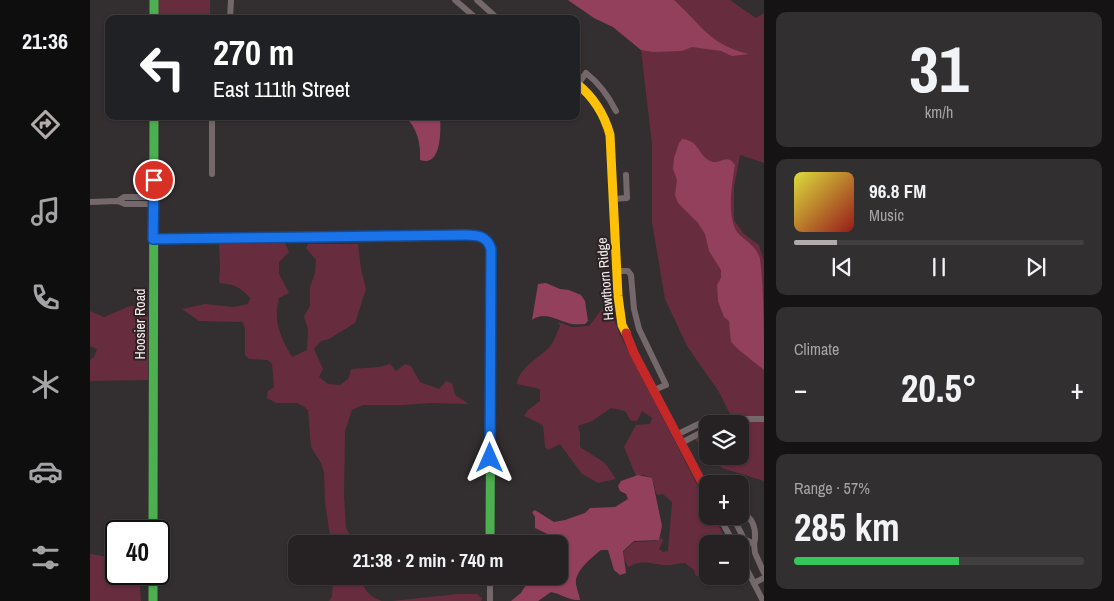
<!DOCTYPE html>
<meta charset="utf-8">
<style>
body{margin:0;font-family:"Archivo Narrow",sans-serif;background:#322f30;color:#f1f3f6;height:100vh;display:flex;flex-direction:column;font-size:19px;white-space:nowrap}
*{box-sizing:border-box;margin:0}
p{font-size:16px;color:#a4a4a6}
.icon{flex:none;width:28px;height:28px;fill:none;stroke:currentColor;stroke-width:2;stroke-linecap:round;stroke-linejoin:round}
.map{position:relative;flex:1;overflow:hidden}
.details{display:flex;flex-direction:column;gap:12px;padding:12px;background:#151313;width:350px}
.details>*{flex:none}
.top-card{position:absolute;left:15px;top:15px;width:475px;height:105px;border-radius:10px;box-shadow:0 1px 4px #0004,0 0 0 1px #423f41;background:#202124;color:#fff;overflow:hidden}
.controls{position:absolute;left:609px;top:415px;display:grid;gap:10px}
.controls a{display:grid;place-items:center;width:50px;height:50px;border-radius:10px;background:#262223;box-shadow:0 1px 4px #0004,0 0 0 1px #423f41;font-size:25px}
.speed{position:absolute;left:15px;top:520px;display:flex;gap:10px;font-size:25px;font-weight:700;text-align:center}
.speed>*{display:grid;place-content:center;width:65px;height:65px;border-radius:50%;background:#262223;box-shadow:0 1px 4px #0004,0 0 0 1px #423f41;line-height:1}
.speed .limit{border:2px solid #111;border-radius:8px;background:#fff;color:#111}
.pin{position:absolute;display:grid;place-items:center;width:42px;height:42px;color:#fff;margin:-21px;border:2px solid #fff;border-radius:50%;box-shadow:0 1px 5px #0007}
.me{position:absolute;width:55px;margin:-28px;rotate:0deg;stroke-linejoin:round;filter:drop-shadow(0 0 4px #0008)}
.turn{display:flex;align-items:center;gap:18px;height:105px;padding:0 25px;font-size:22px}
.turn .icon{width:65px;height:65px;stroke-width:2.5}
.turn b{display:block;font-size:35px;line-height:42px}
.big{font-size:38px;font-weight:700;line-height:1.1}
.details .tile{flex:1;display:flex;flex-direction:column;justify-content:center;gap:8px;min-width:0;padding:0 18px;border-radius:10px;background:#322f30}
.details .dial{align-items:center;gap:0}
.dial b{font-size:65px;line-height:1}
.song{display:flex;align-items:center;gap:15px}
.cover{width:60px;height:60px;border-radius:8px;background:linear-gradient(135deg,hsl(60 70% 55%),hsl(0 70% 35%))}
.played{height:5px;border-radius:2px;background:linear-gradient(90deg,#b2abac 15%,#423f41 15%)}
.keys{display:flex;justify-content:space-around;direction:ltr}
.heat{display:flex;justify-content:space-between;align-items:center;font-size:28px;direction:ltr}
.charge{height:8px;border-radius:4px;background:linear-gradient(90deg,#34c759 57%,#423f41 0)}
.trip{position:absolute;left:198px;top:535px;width:280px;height:50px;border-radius:10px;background:#262223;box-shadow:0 1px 4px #0004,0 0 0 1px #423f41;font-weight:700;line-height:50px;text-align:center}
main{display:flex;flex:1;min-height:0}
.dock{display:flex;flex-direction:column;width:90px;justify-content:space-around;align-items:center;background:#0f0e0e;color:#a4a4a6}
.dock .icon{width:35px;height:35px}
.dock .active{color:#b2abac}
.dock b{font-size:22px;color:#f1f3f6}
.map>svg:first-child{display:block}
.green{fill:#672d3f}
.water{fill:#93405c}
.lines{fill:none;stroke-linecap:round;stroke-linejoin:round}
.street{stroke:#74686b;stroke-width:6}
.fast{stroke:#4caf50;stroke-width:9}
.slow{stroke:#ffc107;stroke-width:9}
.jam{stroke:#c62828;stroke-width:9}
.route-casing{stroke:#114b97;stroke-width:12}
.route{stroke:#1a73e8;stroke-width:9}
.labels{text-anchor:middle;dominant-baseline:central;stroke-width:4;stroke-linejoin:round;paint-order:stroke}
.street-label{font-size:14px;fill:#f6eef0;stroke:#2c2224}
</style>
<main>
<nav class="dock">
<b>21:36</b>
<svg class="icon active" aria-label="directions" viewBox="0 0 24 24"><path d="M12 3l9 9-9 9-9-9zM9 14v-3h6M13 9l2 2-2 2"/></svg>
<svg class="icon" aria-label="music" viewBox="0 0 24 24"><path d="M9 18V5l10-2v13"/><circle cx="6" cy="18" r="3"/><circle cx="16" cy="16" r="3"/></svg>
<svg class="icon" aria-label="phone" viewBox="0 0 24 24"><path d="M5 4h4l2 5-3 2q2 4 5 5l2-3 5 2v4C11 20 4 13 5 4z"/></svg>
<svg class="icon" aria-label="climate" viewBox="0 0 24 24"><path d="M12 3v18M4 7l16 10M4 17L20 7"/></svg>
<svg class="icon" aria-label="car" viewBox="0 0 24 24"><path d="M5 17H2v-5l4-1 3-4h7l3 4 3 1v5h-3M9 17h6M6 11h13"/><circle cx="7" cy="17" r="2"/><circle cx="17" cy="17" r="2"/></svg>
<svg class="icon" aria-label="filters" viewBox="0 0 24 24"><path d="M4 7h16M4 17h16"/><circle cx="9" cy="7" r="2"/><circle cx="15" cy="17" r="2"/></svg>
</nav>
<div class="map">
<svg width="674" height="601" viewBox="0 0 674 601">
<rect width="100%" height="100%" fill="#332e2f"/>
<g class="green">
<path d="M67,0H120V14L67,15Z"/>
<path d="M478,0H640L666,18L674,13V163L650,155L644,187V220L654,234L669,245L674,261V481L632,468L619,456H650V424H645L629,392L597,346L575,299L562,222V144L551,50L523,27L504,18Z"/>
<path d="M195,243L199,252L189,262V274L199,293L189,298C183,322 190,336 202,357L217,350L218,330L214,316L220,306V287L225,273L226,260L216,248L218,244H268L271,269L276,289L265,323L239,339L231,341L224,349L233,369L229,377L238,384L250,385L259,378L261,369L289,367L300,364L306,371L315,364L321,366L330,382L349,389L356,381L362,383L365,395L379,404L340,403L314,405H273L262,410L255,431L254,495L256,528L266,544H241L235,501L234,472L231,463L221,447L218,410L213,406L207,403H186L177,398L178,391L184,387L182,364L178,360L159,359L155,355V330L153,322L109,321L92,309L115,304L143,307L158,304L160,298C151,287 143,284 129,283L130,266L129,244Z"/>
<path d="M40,306L48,307L58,317V380L0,381V360L4,357L7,349L0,346V311L14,317Z"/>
<path d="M517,308L523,317L531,337L617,504L618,516H624L638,544H618L617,576H606L604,570L595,563C589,563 583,565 578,565C561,565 555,558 538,567L534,558V551L544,542L565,541L572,538L573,541L569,549L573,552L578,551L582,502L573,494L568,495L566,493L562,478L553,475L546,476L534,447L546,425L560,424L562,418L552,411L547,421H541L535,411L521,408L502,421L488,426L490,433V447L515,463L526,479L508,483L492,474L470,444L458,450L455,447L453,425L434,416L438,410L450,401V389L427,384C429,366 452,357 461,345C465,340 467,332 470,326L468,322L482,327L499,326L512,309Z"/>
<path d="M617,434V455L605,439Z"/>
<path d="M0,554L26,558V574H49L51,601H0Z"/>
<path d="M243,576H271C272,589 281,598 292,601H239L242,597Z"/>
<path d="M368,594H387L392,598L391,601H302Z"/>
</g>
<g class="water">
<path d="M478,0H584C612,25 619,45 659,54L642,56L631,51L602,47L592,51L563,52L551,50L523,27L504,18Z"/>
<path d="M315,116H350C351,129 352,168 330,160C331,143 327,128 315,116Z"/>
<path d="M592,139C609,140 608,155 620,161C630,166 636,152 645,165C642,183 636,218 648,233C656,242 667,246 670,259C674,290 674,337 674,370L649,350L641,342L639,321L634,317L628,301L627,285L631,278V270L619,251L615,234L608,223L588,203L585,195L587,180L583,169L584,158L589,143Z"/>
<path d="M456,283L470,289L479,290L491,295L495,301L498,321L495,324C490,324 483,325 478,323C466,320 455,311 442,320L448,284Z"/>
<path d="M548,475L562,478L572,526L569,540L544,541L533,551L536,573L530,575L524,570L518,550H511C502,557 484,572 486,584C487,590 489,594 490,600C479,601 472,594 461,592L448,601H421L431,593L439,580L445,576H469V552L473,546L472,541L445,528V517L442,512L445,510L464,522L475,520L495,513L500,508L525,507L538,499L536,494L530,491L528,486L531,481Z"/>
</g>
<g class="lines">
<g class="street">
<path d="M365,0L387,19"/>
<path d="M387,0L408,19"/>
<path d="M140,19L141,0"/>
<path d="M488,84L496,73C510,84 518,95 526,111"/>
<path d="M122,116V174"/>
<path d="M523,199L537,198L536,175"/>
<path d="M28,201L34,197H63"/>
<path d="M0,202L28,201L35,204H63"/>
<path d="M527,271H538L541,275L544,309L549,329L576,385L564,390"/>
<path d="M586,435L619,419H674"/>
<path d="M591,443L618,429"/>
<path d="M629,516L644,544"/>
<path d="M649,516L646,523L654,539L664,544C667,533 664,514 650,515"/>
<path d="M664,544L665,553L674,573"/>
<path d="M650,556L673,601"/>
<path d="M400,576V601"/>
<path d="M664,583L674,578"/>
</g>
<g class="fast">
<path d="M64,0V19"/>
<path d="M63,531L64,116"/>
<path d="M400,544L401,342"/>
<path d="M63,574V601"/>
</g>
<g class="slow">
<path d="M486,83C504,97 514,113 520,135L528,296L532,325L536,333"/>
<path d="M63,239L388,236L397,241L401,249V342"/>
</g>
<path class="jam" d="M536,333L544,353L618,494"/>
</g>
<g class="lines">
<defs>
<path id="route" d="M64,180L63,239L376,235C388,235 397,236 401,249L400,458"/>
</defs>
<use href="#route" class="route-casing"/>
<use href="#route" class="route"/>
</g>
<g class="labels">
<g class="street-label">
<text transform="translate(515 279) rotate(-95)">Hawthorn Ridge</text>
<text transform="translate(50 324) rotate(-90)">Hoosier Road</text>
</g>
</g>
</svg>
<div class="controls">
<a><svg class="icon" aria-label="layers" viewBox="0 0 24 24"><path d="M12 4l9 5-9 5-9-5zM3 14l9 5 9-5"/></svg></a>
<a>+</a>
<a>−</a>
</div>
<div class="speed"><div class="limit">40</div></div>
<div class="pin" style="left:64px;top:180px;background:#d93025"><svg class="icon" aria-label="arrive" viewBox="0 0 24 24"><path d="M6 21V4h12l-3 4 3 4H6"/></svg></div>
<svg class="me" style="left:400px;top:458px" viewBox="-20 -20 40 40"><path d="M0-17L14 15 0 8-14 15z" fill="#1a73e8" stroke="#fff" stroke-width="4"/></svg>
<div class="trip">21:38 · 2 min · 740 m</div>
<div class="top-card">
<div class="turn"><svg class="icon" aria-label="left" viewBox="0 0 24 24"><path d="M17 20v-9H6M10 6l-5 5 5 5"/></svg><div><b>270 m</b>East 111th Street</div></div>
</div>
</div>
<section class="details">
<div class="tile dial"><b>31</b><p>km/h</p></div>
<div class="tile">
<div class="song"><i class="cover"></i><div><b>96.8 FM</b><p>Music</p></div></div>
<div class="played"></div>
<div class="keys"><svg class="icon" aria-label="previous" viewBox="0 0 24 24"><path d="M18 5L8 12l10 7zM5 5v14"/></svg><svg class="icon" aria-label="pause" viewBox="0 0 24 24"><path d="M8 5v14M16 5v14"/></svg><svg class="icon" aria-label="next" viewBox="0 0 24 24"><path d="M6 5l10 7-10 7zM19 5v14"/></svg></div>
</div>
<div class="tile"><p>Climate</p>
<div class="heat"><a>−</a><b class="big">20.5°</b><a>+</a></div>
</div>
<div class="tile"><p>Range · 57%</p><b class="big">285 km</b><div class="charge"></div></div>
</section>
</main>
